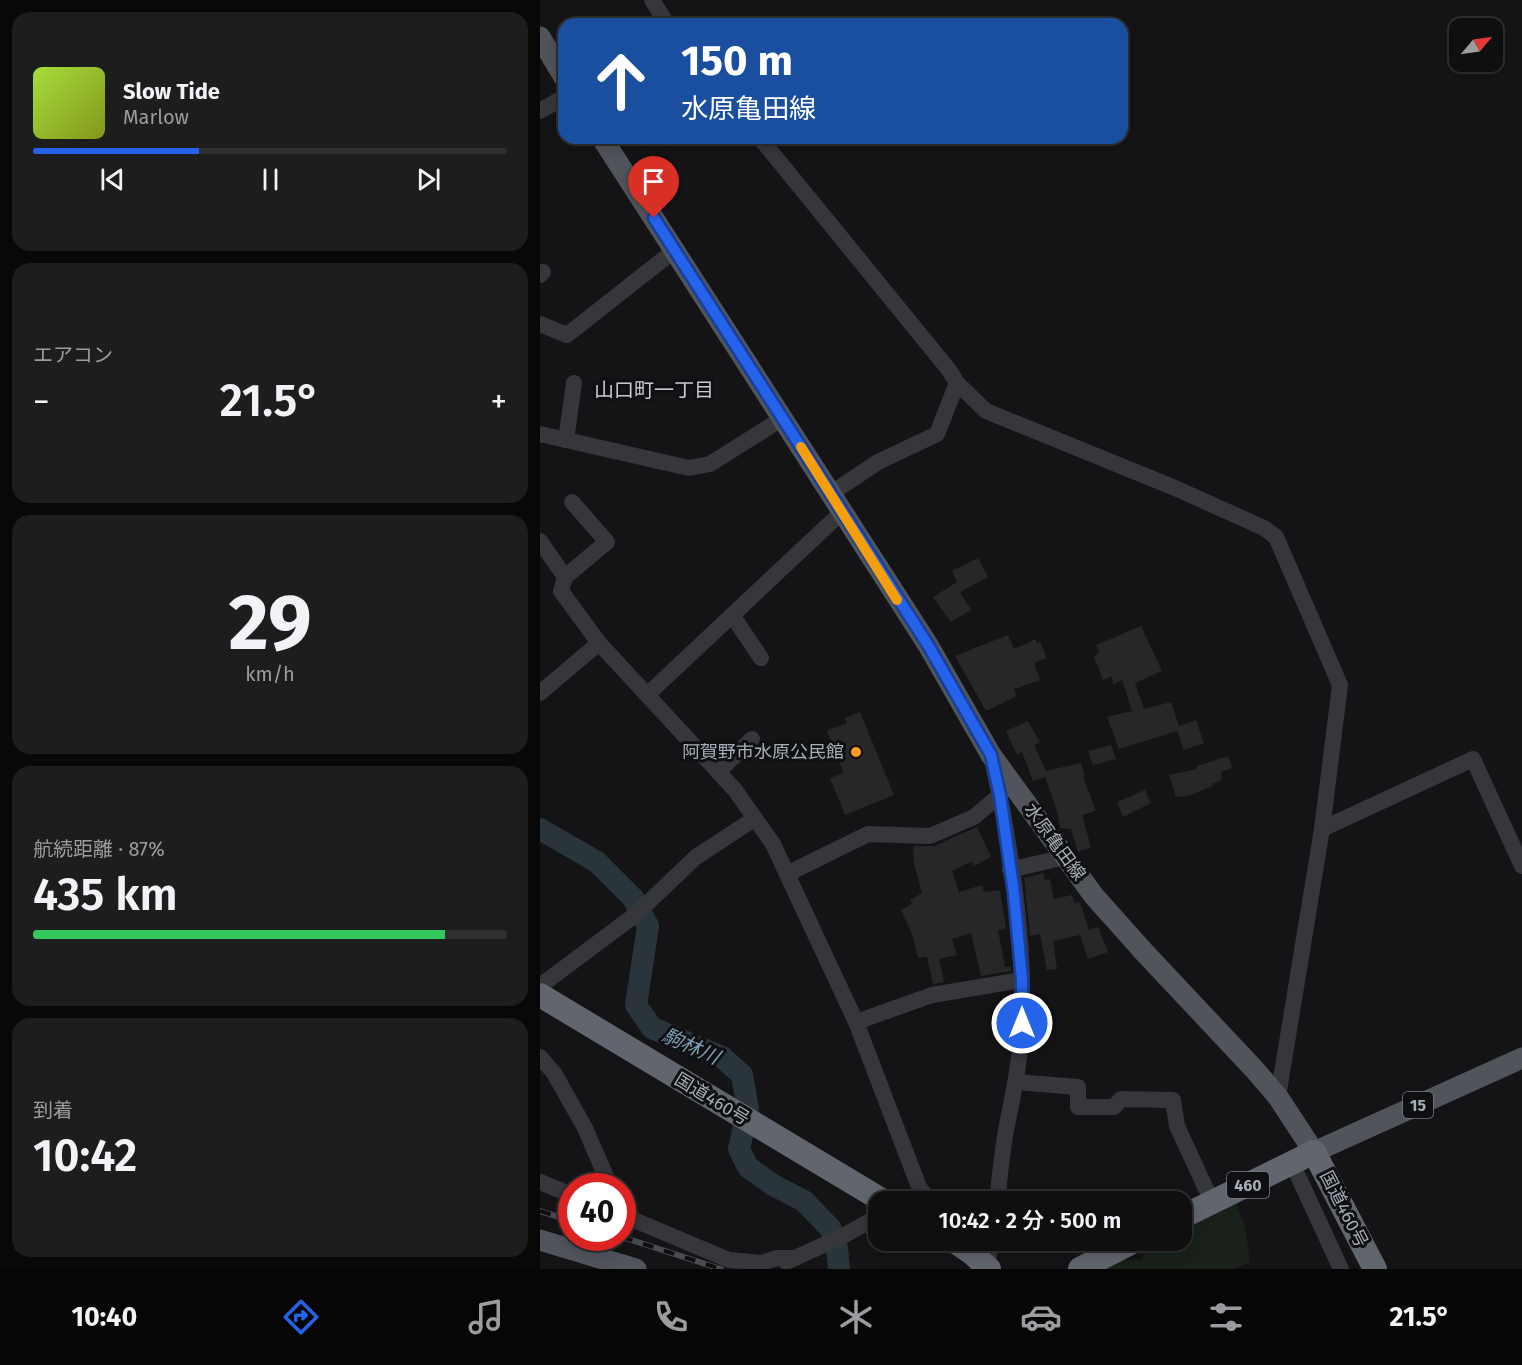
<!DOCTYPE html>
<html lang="ja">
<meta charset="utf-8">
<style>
body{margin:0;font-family:"Fira Sans","Noto Sans JP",sans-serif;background:#1d1d1e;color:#f1f3f6;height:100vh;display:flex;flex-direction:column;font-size:22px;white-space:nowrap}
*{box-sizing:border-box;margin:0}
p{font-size:20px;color:#9b9c9f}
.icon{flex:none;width:33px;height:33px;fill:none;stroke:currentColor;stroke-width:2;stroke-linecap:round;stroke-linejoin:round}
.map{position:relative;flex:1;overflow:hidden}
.side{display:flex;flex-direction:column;gap:12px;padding:12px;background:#080809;width:540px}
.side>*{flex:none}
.top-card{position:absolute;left:18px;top:18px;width:570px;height:126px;border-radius:18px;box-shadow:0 3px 15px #0003,0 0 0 2px #2f2f30;background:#1a4fa0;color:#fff;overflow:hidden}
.needle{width:39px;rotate:61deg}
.fabs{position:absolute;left:909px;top:18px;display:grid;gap:12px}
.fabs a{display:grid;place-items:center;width:54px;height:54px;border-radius:12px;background:#0f0f10;box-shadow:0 3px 15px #0003,0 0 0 2px #2f2f30;font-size:30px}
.speed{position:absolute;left:18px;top:1173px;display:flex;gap:12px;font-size:30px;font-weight:700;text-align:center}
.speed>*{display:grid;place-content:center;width:78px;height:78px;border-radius:50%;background:#0f0f10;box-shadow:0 3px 15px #0003,0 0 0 2px #2f2f30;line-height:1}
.speed .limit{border:9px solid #d22;background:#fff;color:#111}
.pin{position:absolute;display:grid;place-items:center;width:51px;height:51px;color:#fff;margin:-62px -26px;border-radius:50% 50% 50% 0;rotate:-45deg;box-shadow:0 0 6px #0007}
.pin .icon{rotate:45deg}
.me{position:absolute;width:66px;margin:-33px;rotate:0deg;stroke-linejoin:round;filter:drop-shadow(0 0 4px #0008)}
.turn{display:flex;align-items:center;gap:21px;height:126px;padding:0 24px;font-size:27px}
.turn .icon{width:78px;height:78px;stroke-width:2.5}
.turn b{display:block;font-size:42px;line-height:51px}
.big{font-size:45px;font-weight:600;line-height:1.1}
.side .tile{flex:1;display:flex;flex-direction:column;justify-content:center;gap:9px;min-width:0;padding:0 21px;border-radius:18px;background:#1d1d1e}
.side .dial{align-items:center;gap:0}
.dial b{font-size:78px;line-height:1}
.song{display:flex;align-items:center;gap:18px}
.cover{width:72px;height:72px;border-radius:9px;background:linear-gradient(135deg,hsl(80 70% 55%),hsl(70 70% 35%))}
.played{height:6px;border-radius:3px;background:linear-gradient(90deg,#2563eb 35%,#2f2f30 35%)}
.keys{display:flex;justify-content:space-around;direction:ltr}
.heat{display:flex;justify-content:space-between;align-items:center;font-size:33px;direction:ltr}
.charge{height:9px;border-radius:4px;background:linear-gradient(90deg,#34c759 87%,#2f2f30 0)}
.trip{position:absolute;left:328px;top:1191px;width:324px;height:60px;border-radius:18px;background:#0f0f10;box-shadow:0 3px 15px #0003,0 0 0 2px #2f2f30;font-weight:600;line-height:60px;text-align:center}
.tabs{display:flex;height:96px;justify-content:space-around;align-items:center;background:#060606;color:#9b9c9f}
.tabs .icon{width:42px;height:42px}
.tabs .on{color:#2563eb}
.tabs b{font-size:27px;color:#f1f3f6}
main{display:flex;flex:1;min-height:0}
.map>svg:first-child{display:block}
.green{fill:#1a211a}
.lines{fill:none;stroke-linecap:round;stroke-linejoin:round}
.river{stroke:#29353b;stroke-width:22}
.building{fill:#27272a}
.minor{stroke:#35373b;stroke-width:16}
.major{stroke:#51545b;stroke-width:21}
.highway{stroke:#61656d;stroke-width:24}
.rail-casing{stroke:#484b50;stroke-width:6}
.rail{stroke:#0f0f11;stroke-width:4;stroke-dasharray:11;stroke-linecap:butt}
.route-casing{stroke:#184099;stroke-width:15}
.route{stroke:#2563eb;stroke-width:10}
.slow{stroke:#f59e0b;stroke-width:10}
.poi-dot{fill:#fe9b25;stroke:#0f0f11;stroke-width:2}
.labels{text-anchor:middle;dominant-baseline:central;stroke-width:6;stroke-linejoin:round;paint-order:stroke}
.shield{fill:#0f0f11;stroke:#787e85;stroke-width:1.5}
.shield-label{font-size:16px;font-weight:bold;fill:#a5adb7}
.poi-label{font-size:18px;fill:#a5adb7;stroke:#0f0f11;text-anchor:end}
.street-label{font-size:18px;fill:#a5adb7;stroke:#0f0f11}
.neighbourhood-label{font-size:20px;fill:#c6cbd3;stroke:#0f0f11}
.water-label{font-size:20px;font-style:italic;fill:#79a0b5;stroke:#0f0f11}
</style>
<main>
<section class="side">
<div class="tile">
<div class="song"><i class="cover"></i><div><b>Slow Tide</b><p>Marlow</p></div></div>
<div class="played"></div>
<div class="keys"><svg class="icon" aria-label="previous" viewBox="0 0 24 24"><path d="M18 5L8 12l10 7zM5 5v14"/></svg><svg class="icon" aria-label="pause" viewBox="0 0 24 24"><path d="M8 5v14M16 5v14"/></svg><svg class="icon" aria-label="next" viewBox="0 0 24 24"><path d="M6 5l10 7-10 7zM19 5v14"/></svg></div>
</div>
<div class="tile"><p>エアコン</p>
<div class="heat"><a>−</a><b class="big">21.5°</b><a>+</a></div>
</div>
<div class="tile dial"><b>29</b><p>km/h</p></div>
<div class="tile"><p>航続距離 · 87%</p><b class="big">435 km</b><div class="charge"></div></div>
<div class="tile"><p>到着</p><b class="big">10:42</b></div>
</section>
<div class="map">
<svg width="982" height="1269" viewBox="0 0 982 1269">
<rect width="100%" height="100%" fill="#141416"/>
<path class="green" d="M696,1202L705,1227L710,1262L695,1269H561L576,1261L600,1260L615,1241L642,1240V1227Z"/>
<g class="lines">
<path class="river" d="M0,829L57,862L93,898L108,926L96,1005L112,1028L182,1057L202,1075L208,1109L199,1149L208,1167L233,1185L264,1201L291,1229L297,1248L299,1269"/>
</g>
<g class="building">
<path d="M438,558L448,577L420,592L431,610L411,622L393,597L417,582L412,571Z"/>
<path d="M601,626L622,671L595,683L604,709L631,702L639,726L656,720L664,743L644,750L637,731L579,749L567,717L592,711L582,680L573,685L572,676L563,680L554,657L560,652L556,645Z"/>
<path d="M468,635L474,649L496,639L497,643L500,642L507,658L494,663L500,680L474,689L477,696L446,711L415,656Z"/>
<path d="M320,712L354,795L305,815L290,778L304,773L287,731L307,723L305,718Z"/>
<path d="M488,721L500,742L494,745L506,771L541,763L545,776H543L556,811L542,815L551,847L538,852L531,829L520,828L517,811L505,777L493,781L482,752L477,755L466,731Z"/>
<path d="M571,745L576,759L553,765L548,751Z"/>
<path d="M688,756L692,768L681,772L682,780L672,784L673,786L648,796L636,797L629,775L657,769V766Z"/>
<path d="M605,790L611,803L583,817L577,802Z"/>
<path d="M437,827L451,857L434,866L432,861L412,871L419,892L442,885L444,892L460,890L466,929L458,930L465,967H471V971L441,976L431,933L412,939L417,955L399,959L404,982L393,984L387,957L378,958L373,936L361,910L372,904L370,900L382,893L374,864L373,846H394Z"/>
<path d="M503,873L505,880L510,879L514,899L532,895L534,903L540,902L549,930L558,927L568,952L548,959L540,935L513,941L517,969L507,970L500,934L490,936L484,878Z"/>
</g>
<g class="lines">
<g class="minor">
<path d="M112,0L127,24"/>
<path d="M0,111L24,97"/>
<path d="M220,138L409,370L417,383L446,411L635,488L724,528L736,537L800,685L782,829L738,1097"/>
<path d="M0,275L3,272"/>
<path d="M0,324L27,335L135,250"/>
<path d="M0,434L149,468L170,464L243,418"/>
<path d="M26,440L34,383"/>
<path d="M290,494L338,462L397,434L417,383"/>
<path d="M32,502L67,542L25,577L21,591L59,643L195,790L233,844L316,1022L379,1187L390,1202"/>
<path d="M0,541L25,577"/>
<path d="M192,615L221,658"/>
<path d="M0,693L59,643"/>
<path d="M107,695L302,512"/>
<path d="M452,760C470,839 485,940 482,1021C481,1056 474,1091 467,1125C462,1150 460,1176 457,1202"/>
<path d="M178,772L212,739"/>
<path d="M782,829L933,759L982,866"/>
<path d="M470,870L525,857"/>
<path d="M247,874L328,834L390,836L434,817L460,795"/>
<path d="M0,986L95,915L156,857L214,819"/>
<path d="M316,1022L392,995L482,980"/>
<path d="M0,1057L14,1073L45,1128L70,1186"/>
<path d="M476,1082L538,1087V1107H574L581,1099L633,1100L637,1126L672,1202"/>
<path d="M752,1163L801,1269"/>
<path d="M0,1182L32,1195"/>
<path d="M82,1209L87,1217L189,1260L221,1263L238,1258H255"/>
<path d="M246,1262L301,1237L339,1216"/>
<path d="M447,1267L451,1240"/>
</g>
<g class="major">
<path d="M0,37L24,77"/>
<path d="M62,138L388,645L451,755L554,896L604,952L714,1069L738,1097L774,1152L982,1058"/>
<path d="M0,1240L96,1269"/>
</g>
<g class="highway">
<path d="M0,995L345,1202"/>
<path d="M642,1217L774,1152L835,1269"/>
<path d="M413,1240L432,1253L449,1269"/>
<path d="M540,1269L596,1240"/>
</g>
<defs>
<g id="rail">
<path d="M0,1211L32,1221"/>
<path d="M82,1237L181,1269"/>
</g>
</defs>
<use href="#rail" class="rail-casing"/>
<use href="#rail" class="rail"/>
</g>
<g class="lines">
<defs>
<path id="route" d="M114,218L388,645L451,755L460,795L474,894L482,980V1023"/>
</defs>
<use href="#route" class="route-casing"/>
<use href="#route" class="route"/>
<path class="slow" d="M261,447L357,600"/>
</g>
<circle class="poi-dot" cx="316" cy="752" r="6"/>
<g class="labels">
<g class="shield">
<rect x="863" y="1092" width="30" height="26" rx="4.5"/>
<rect x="687" y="1172" width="42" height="26" rx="4.5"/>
</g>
<g class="shield-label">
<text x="878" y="1105">15</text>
<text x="708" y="1185">460</text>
</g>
<g class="poi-label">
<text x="304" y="752">阿賀野市水原公民館</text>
</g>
<g class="street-label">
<text transform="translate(515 842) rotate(54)">水原亀田線</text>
<text transform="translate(172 1099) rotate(31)">国道460号</text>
<text transform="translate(804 1209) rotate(63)">国道460号</text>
</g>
<g class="neighbourhood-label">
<text x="114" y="390">山口町一丁目</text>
</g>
<g class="water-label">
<text transform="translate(151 1046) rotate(24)">駒林川</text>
</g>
</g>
</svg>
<div class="fabs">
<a><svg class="needle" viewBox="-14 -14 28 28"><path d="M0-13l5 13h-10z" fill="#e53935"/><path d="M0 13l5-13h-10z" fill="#9b9c9f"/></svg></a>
</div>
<div class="speed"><div class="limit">40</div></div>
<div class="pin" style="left:114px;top:218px;background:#d93025"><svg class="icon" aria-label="arrive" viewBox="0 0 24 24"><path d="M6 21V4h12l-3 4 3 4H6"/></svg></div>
<svg class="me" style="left:482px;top:1023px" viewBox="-20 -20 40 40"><circle r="17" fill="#2563eb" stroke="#fff" stroke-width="3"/><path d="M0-11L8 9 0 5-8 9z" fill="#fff"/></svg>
<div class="trip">10:42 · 2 分 · 500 m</div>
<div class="top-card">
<div class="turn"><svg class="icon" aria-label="ahead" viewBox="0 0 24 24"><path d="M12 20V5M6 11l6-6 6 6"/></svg><div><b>150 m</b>水原亀田線</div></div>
</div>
</div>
</main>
<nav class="tabs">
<b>10:40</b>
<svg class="icon on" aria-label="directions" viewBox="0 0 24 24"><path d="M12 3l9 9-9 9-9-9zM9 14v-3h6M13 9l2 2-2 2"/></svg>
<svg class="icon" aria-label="music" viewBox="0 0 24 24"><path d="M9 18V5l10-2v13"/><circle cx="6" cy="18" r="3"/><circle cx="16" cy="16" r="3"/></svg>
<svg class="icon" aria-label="phone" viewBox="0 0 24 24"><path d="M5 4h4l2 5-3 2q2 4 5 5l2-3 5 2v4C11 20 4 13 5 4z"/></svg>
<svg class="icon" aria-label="climate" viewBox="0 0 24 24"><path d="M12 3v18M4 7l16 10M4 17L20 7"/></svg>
<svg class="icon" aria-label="car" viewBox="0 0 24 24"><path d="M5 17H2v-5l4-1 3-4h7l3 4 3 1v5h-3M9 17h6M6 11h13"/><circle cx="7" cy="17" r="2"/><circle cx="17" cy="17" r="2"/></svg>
<svg class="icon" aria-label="filters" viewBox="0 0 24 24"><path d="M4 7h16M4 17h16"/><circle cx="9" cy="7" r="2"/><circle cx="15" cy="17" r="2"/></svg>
<b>21.5°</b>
</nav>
